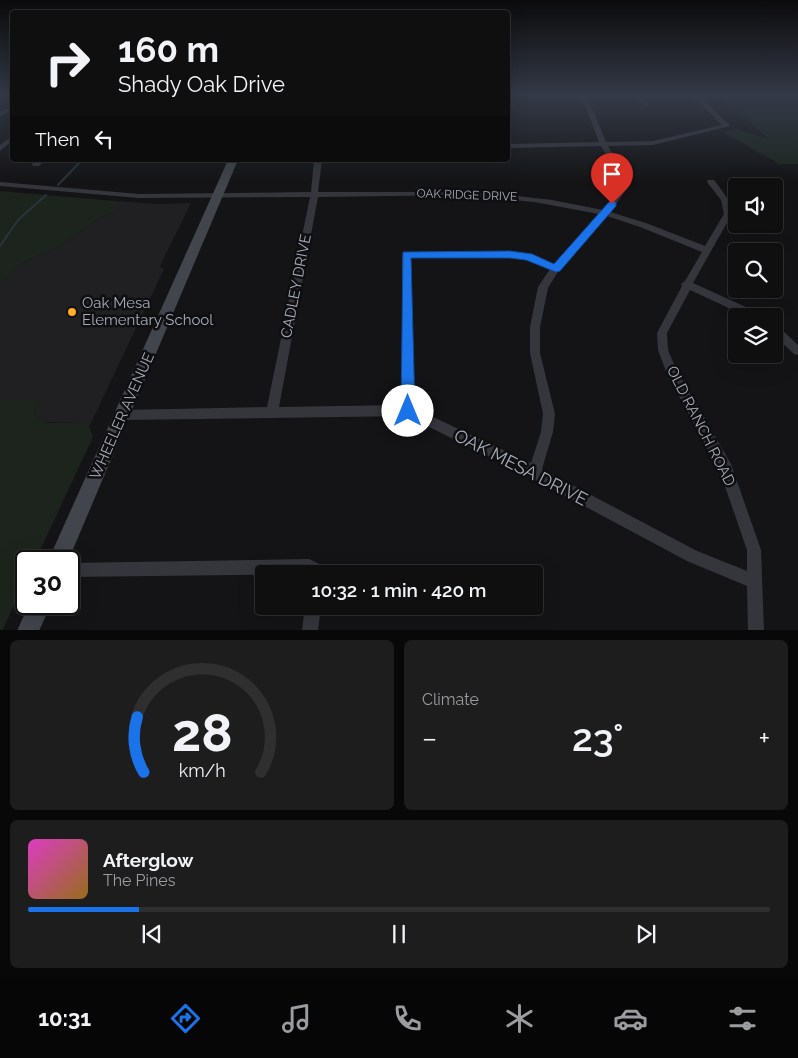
<!DOCTYPE html>
<meta charset="utf-8">
<style>
body{margin:0;font-family:Raleway,sans-serif;background:#1d1d1e;color:#f1f3f6;height:100vh;display:flex;flex-direction:column;font-size:19px;white-space:nowrap}
*{box-sizing:border-box;margin:0}
p{font-size:16px;color:#9b9c9f}
.icon{flex:none;width:28px;height:28px;fill:none;stroke:currentColor;stroke-width:2;stroke-linecap:round;stroke-linejoin:round}
.map{position:relative;height:630px;overflow:hidden}
.side{display:flex;flex-direction:column;gap:10px;padding:10px;background:#080809;flex:1}
.side>*{flex:none}
.guide{position:absolute;left:10px;top:10px;width:500px;height:152px;border-radius:5px;box-shadow:0 5px 20px #0002,0 0 0 1px #2f2f30;background:#0f0f10;color:#f1f3f6;overflow:hidden}
.fabs{position:absolute;left:728px;top:178px;display:grid;gap:10px}
.fabs a{display:grid;place-items:center;width:55px;height:55px;border-radius:5px;background:#0f0f10;box-shadow:0 5px 20px #0002,0 0 0 1px #2f2f30;font-size:25px}
.speed{position:absolute;left:15px;top:550px;display:flex;gap:10px;font-size:25px;font-weight:700;text-align:center}
.speed>*{display:grid;place-content:center;width:65px;height:65px;border-radius:50%;background:#0f0f10;box-shadow:0 5px 20px #0002,0 0 0 1px #2f2f30;line-height:1}
.speed .limit{border:2px solid #111;border-radius:8px;background:#fff;color:#111}
.pin{position:absolute;display:grid;place-items:center;width:42px;height:42px;color:#fff;margin:-51px -21px;border-radius:50% 50% 50% 0;rotate:-45deg;box-shadow:0 0 5px #0007}
.pin .icon{rotate:45deg}
.me{position:absolute;width:55px;margin:-28px;rotate:0deg;stroke-linejoin:round;filter:drop-shadow(0 0 4px #0008)}
.turn{display:flex;align-items:center;gap:18px;height:105px;padding:0 25px;font-size:22px}
.turn .icon{width:65px;height:65px;stroke-width:2.5}
.turn b{display:block;font-size:35px;line-height:42px}
.then{display:flex;align-items:center;height:48px;padding:0 25px;background:#0003;gap:10px;font-size:19px}
.big{font-size:38px;font-weight:600;line-height:1.1}
.side .card{flex:1;display:flex;flex-direction:column;justify-content:center;gap:8px;min-width:0;padding:0 18px;border-radius:8px;background:#1d1d1e}
.side .dial{align-items:center;gap:0}
.dial svg{height:130px;overflow:visible;fill:none;stroke:#2f2f30;stroke-width:7;stroke-linecap:round;text-anchor:middle}
.dial text{fill:#f1f3f6;stroke:none}
.song{display:flex;align-items:center;gap:15px}
.cover{width:60px;height:60px;border-radius:8px;background:linear-gradient(135deg,hsl(310 70% 55%),hsl(40 70% 35%))}
.played{height:5px;border-radius:2px;background:linear-gradient(90deg,#1a73e8 15%,#2f2f30 15%)}
.keys{display:flex;justify-content:space-around;direction:ltr}
.heat{display:flex;justify-content:space-between;align-items:center;font-size:28px;direction:ltr}
.side .tiles{flex:1;display:grid;gap:10px;grid-template-columns:1fr 1fr}
.card:last-child{grid-column:span 2}
.trip{position:absolute;left:255px;top:565px;width:288px;height:50px;border-radius:5px;background:#0f0f10;box-shadow:0 5px 20px #0002,0 0 0 1px #2f2f30;font-weight:600;line-height:50px;text-align:center}
.dock{display:flex;height:80px;justify-content:space-around;align-items:center;background:#060606;color:#9b9c9f}
.dock .icon{width:35px;height:35px}
.dock .on{color:#1a73e8}
.dock b{font-size:22px;color:#f1f3f6}
.map>svg:first-child{display:block}
.built{fill:#202023}
.green{fill:#1c241d}
.lines{fill:none;stroke-linecap:round;stroke-linejoin:round}
.stream{stroke:#29343b;stroke-width:2}
.street{fill:#35363c;fill-rule:evenodd}
.secondary{fill:#42454c;fill-rule:evenodd}
.route{fill:#1a73e8;stroke:#114b97}
.poi-dot{fill:#ffaf23;stroke:#0f0f11;stroke-width:2}
.labels{text-anchor:middle;dominant-baseline:central;stroke-width:5;stroke-linejoin:round;paint-order:stroke}
.far-street-label{font-size:12px;fill:#a4abb8;stroke:#0f0f11}
.street-label{font-size:15px;fill:#a4abb8;stroke:#0f0f11}
.poi-label{font-size:15px;fill:#a4abb8;stroke:#0f0f11;text-anchor:start}
.near-street-label{font-size:18px;fill:#a4abb8;stroke:#0f0f11}
</style>
<div class="map">
<svg width="798" height="631" viewBox="0 0 798 631">
<rect width="100%" height="100%" fill="#141416"/>
<path class="built" d="M115,201L156,204L191,203L160,266L164,269L91,423L43,422L37,418L34,412L39,400H0V283L22,263L58,247L98,219L115,212Z"/>
<g class="green">
<path d="M721,95H798V164H779L723,132L734,129L767,138Z"/>
<path d="M0,191L115,201V212L98,219L58,247L22,263L0,283Z"/>
<path d="M0,400H39L34,412L39,420L47,423H91L89,426L93,437L35,561H26V579L2,631L0,630Z"/>
</g>
<g class="lines">
<g class="stream">
<path d="M58,185L82,160"/>
<path d="M0,246L18,220L46,195"/>
</g>
<g class="street">
<path d="M578,95H584L593,110L606,142L653,141L722,125L692,95H699L730,126L653,145L608,146L627,178V189L610,212L646,223L705,246L724,214L721,200L707,182L708,180H714C722,191 731,200 732,214L693,283L759,313L760,316H746L690,290L667,333L668,350L676,369L731,464L761,550L764,631H748L747,586L687,561L530,477L407,416L123,420L119,419L117,415L119,411L123,410L267,407L310,197L139,198L0,186V182L139,194L311,192L314,160H322L318,192H482L552,200L603,210L619,189V178L601,146L508,148V144L599,142L587,110ZM464,195L534,202L599,214L554,264L531,255L510,251L403,253L402,255V405L279,407L318,197ZM607,216L640,227L702,252L685,281L681,284L682,286L657,333L658,350L667,374L720,472L747,550V571L697,551L542,469L553,432L555,414L540,353V327L548,288L559,270ZM510,257L526,260L550,269L538,287L530,327V353L543,414L541,432L531,463L414,408L410,258Z"/>
<path d="M635,95H641L648,104L647,105H643Z"/>
<path d="M508,105L514,106L515,107L508,109Z"/>
<path d="M12,107V111L0,116V112Z"/>
<path d="M12,136V141L0,151V145Z"/>
<path d="M37,160H45L39,166H33L32,164Z"/>
<path d="M774,325L778,326L798,345V355L794,354L774,335Z"/>
<path d="M309,559L319,564L323,574L69,577V563Z"/>
<path d="M305,606H321L318,631H302Z"/>
</g>
<g class="secondary">
<path d="M228,160H238L68,561H48Z"/>
<path d="M29,604H51L39,631H17Z"/>
</g>
</g>
<linearGradient id="sky" x2="0" y2="1"><stop stop-color="#0b0b0c"/><stop offset="0.52" stop-color="#343a47"/><stop offset="1" stop-color="#343a47" stop-opacity="0"/></linearGradient>
<rect width="798" height="183" fill="url(#sky)"/>
<path class="route" d="M612,201L616,202V206L560,271L556,272L526,260L510,258H411L415,411L413,416L408,417L403,416L401,411L403,252L510,251L532,254L554,264L609,202Z"/>
<circle class="poi-dot" cx="72" cy="312" r="5"/>
<g class="labels">
<g class="far-street-label">
<text transform="translate(467 195) rotate(2)">OAK RIDGE DRIVE</text>
</g>
<g class="street-label">
<text transform="translate(296 286) rotate(-79)">CADLEY DRIVE</text>
<text transform="translate(122 416) rotate(-66)">WHEELER AVENUE</text>
<text transform="translate(701 426) rotate(63)">OLD RANCH ROAD</text>
</g>
<g class="poi-label">
<text x="82" y="303">Oak Mesa<tspan x="82" dy="17">Elementary School</tspan></text>
</g>
<g class="near-street-label">
<text transform="translate(521 467) rotate(27)">OAK MESA DRIVE</text>
</g>
</g>
</svg>
<div class="fabs">
<a><svg class="icon" aria-label="sound" viewBox="0 0 24 24"><path d="M4 9h4l5-4v14l-5-4H4zM17 9q2 3 0 6"/></svg></a>
<a><svg class="icon" aria-label="search" viewBox="0 0 24 24"><circle cx="10" cy="10" r="6"/><path d="M15 15l6 6"/></svg></a>
<a><svg class="icon" aria-label="layers" viewBox="0 0 24 24"><path d="M12 4l9 5-9 5-9-5zM3 14l9 5 9-5"/></svg></a>
</div>
<div class="speed"><div class="limit">30</div></div>
<div class="pin" style="left:612px;top:204px;background:#d93025"><svg class="icon" aria-label="arrive" viewBox="0 0 24 24"><path d="M6 21V4h12l-3 4 3 4H6"/></svg></div>
<svg class="me" style="left:408px;top:411px" viewBox="-20 -20 40 40"><circle r="19" fill="#fff"/><path d="M0-13L10 11 0 6-10 11z" fill="#1a73e8"/></svg>
<div class="trip">10:32 · 1 min · 420 m</div>
<div class="guide">
<div class="turn"><svg class="icon" aria-label="right" viewBox="0 0 24 24"><path d="M7 20v-9h11M14 6l5 5-5 5"/></svg><div><b>160 m</b>Shady Oak Drive</div></div>
<div class="then">Then<svg class="icon" aria-label="left" viewBox="0 0 24 24"><path d="M17 20v-9H6M10 6l-5 5 5 5"/></svg></div>
</div>
</div>
<section class="side">
<div class="tiles">
<div class="card dial"><svg viewBox="0 0 100 80">
<path d="M14 69A42 42 0 1 1 86 69"/>
<path d="M14 69A42 42 0 0 1 10 35" stroke="#1a73e8"/>
<text x="50" y="56" font-size="32" font-weight="700">28</text>
<text x="50" y="72" font-size="11">km/h</text>
</svg></div>
<div class="card"><p>Climate</p>
<div class="heat"><a>−</a><b class="big">23°</b><a>+</a></div>
</div>
<div class="card">
<div class="song"><i class="cover"></i><div><b>Afterglow</b><p>The Pines</p></div></div>
<div class="played"></div>
<div class="keys"><svg class="icon" aria-label="previous" viewBox="0 0 24 24"><path d="M18 5L8 12l10 7zM5 5v14"/></svg><svg class="icon" aria-label="pause" viewBox="0 0 24 24"><path d="M8 5v14M16 5v14"/></svg><svg class="icon" aria-label="next" viewBox="0 0 24 24"><path d="M6 5l10 7-10 7zM19 5v14"/></svg></div>
</div>
</div>
</section>
<nav class="dock">
<b>10:31</b>
<svg class="icon on" aria-label="directions" viewBox="0 0 24 24"><path d="M12 3l9 9-9 9-9-9zM9 14v-3h6M13 9l2 2-2 2"/></svg>
<svg class="icon" aria-label="music" viewBox="0 0 24 24"><path d="M9 18V5l10-2v13"/><circle cx="6" cy="18" r="3"/><circle cx="16" cy="16" r="3"/></svg>
<svg class="icon" aria-label="phone" viewBox="0 0 24 24"><path d="M5 4h4l2 5-3 2q2 4 5 5l2-3 5 2v4C11 20 4 13 5 4z"/></svg>
<svg class="icon" aria-label="climate" viewBox="0 0 24 24"><path d="M12 3v18M4 7l16 10M4 17L20 7"/></svg>
<svg class="icon" aria-label="car" viewBox="0 0 24 24"><path d="M5 17H2v-5l4-1 3-4h7l3 4 3 1v5h-3M9 17h6M6 11h13"/><circle cx="7" cy="17" r="2"/><circle cx="17" cy="17" r="2"/></svg>
<svg class="icon" aria-label="filters" viewBox="0 0 24 24"><path d="M4 7h16M4 17h16"/><circle cx="9" cy="7" r="2"/><circle cx="15" cy="17" r="2"/></svg>
</nav>
